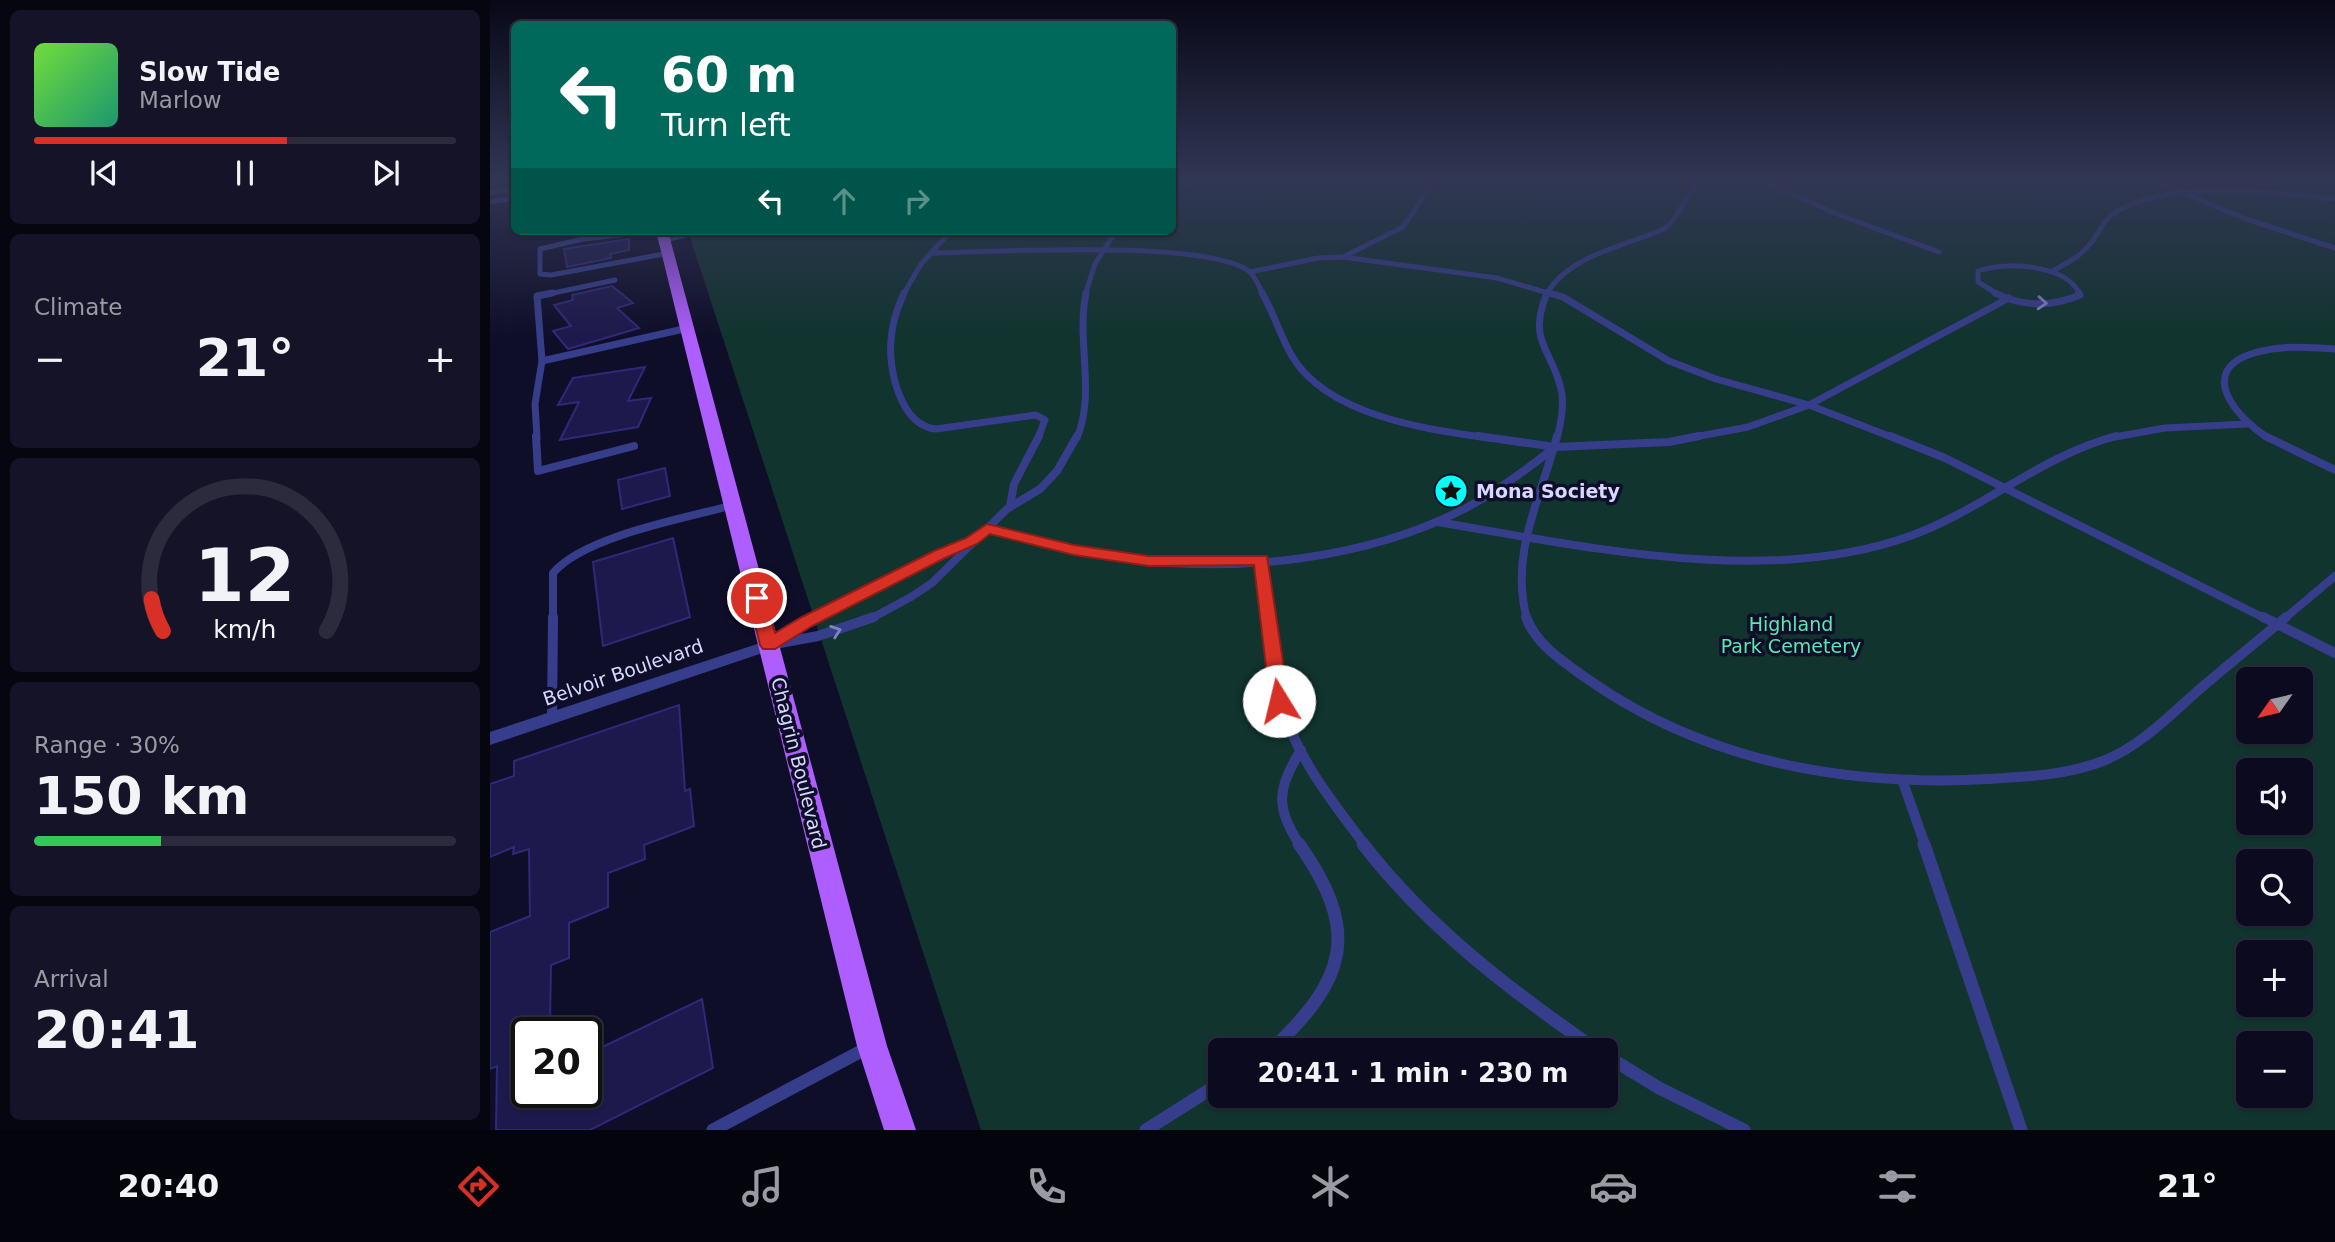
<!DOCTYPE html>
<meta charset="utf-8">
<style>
body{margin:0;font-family:"DejaVu Sans",sans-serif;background:#141328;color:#f1f3f6;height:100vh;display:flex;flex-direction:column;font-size:26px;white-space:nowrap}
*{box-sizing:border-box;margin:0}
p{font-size:23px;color:#9a9aa4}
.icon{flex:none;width:38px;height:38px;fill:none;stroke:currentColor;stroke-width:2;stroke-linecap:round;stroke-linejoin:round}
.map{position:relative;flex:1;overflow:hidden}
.side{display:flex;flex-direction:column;gap:10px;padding:10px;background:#060611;width:490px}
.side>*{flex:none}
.hud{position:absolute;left:21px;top:21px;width:665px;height:214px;border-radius:10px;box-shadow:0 2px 5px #0004,0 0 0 2px #2b2b3d;background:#00695c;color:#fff;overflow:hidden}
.needle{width:46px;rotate:236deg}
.tools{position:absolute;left:1746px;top:667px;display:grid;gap:14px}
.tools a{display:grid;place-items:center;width:77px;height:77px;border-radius:10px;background:#0b0a1f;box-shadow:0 2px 5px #0004,0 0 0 2px #2b2b3d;font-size:35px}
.speed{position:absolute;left:21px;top:1017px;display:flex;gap:14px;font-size:35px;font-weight:700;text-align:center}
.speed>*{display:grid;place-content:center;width:91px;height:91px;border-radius:50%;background:#0b0a1f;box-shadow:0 2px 5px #0004,0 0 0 2px #2b2b3d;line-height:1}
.speed .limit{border:4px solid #111;border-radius:10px;background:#fff;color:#111}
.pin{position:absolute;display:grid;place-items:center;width:60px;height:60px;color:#fff;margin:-30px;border:4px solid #fff;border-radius:50%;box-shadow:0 2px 7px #0007}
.me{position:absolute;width:77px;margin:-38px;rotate:351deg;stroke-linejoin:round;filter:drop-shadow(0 0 5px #0008)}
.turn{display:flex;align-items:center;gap:24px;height:147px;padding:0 35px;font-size:32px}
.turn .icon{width:91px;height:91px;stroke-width:2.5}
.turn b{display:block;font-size:49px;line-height:60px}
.lanes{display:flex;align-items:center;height:66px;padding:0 35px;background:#0003;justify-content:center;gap:35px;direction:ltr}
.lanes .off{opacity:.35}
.big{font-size:52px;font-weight:700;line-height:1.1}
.side .tile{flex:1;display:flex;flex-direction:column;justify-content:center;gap:10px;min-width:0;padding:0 24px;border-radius:10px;background:#141328}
.side .dial{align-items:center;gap:0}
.dial svg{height:182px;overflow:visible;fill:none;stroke:#2b2b3d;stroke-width:7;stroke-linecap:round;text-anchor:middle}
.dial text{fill:#f1f3f6;stroke:none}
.song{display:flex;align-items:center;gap:21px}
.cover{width:84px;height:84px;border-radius:10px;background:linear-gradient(135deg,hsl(100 70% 55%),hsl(160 70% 35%))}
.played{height:7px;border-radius:4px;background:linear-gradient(90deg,#d93025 60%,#2b2b3d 60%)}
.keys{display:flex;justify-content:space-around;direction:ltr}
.heat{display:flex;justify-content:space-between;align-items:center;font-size:38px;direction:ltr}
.charge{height:10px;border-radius:5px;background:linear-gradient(90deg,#34c759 30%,#2b2b3d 0)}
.trip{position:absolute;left:718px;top:1038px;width:410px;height:70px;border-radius:10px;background:#0b0a1f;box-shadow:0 2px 5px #0004,0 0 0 2px #2b2b3d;font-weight:700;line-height:70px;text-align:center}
.dock{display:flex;height:112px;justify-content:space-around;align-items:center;background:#04040c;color:#9a9aa4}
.dock .icon{width:49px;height:49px}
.dock .current{color:#d93025}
.dock b{font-size:32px;color:#f1f3f6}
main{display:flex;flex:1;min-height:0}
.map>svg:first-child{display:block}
.green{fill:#11342e;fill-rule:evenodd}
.building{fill:#1d194c;stroke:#2f2979;stroke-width:2}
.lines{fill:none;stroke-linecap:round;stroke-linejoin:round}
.service-far4{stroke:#363e8b;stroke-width:5}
.service-far3{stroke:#363e8b;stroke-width:7}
.service-far2{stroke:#363e8b;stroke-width:8}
.service-far1{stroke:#363e8b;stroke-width:10}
.service{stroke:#363e8b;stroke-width:13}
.minor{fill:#363e8b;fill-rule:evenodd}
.primary{fill:#ae5eff;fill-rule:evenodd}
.oneway{stroke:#7e83bf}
.route{fill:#d93025;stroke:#8d1f18;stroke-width:2}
.labels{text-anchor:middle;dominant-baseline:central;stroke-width:7;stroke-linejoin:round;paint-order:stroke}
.poi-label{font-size:19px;font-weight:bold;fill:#d7d7ff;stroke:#0f0e29;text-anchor:start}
.park-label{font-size:19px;fill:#59e8b2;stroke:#0f0e29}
.street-label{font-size:19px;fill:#d7d7ff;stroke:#0f0e29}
</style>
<main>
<section class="side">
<div class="tile">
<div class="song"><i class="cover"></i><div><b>Slow Tide</b><p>Marlow</p></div></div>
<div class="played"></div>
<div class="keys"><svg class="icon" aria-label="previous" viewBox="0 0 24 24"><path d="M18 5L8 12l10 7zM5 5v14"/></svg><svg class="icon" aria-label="pause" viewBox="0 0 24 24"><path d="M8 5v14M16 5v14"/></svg><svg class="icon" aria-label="next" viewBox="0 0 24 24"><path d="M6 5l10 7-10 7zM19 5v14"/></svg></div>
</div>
<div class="tile"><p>Climate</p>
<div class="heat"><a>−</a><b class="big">21°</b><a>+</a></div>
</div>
<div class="tile dial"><svg viewBox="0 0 100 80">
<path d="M14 69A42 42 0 1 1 86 69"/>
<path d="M14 69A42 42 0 0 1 9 55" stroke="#d93025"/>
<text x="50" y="56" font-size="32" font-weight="700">12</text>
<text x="50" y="72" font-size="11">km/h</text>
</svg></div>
<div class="tile"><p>Range · 30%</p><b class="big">150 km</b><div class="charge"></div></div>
<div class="tile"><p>Arrival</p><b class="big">20:41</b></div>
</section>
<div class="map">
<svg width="1845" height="1130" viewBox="0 0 1845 1130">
<rect width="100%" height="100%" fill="#0f0e29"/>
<path class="green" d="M683,180H1845V1130H491L198,231H682ZM1759,679H1811V732H1759ZM1759,770H1811V822H1759ZM1759,861H1811V914H1759ZM1759,952H1811V1004H1759ZM1759,1043H1811V1096H1759ZM730,1050H1115V1096H730Z"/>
<g class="building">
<path d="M139,239V250L120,254L121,258L77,267L74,249Z"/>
<path d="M122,286L143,303L127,308L149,328L78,349L63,331L81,326L64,305L83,300L82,295Z"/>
<path d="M155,367L138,401L161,398L148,427L70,440L89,402L68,405L83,378Z"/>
<path d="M175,468L180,496L132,509L128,480Z"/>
<path d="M183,538L200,617L113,646L103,562Z"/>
<path d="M189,705L195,791L200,789L204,826L154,845L155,859L118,873V907L79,923V958L61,965L60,1020L37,1030L35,1084L37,1092H96V1055L212,999L223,1068L100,1130H6L7,1066L0,1069V932L40,916L39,849L23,854L24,847L0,857V784L24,776V761Z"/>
</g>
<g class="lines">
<g class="service-far4">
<path d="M1270,180L1352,216L1449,252"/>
<path d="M1662,180L1756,219L1845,248"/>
<path d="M682,191L704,180"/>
<path d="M0,192L24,189"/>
<path d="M0,202L24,198"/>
<path d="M166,231L93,239L50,249V274L61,275L179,253"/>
<path d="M40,235L41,231"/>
<path d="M175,240L212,231"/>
<path d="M441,253C501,252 720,239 760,272C765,277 770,288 773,295"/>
<path d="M855,256L913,227L945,180"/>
<path d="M760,272L828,258L853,257L1007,278L1065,295"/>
<path d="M1561,272C1575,264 1590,257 1600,244C1609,233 1614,218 1627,211C1685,179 1781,192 1845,199"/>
<path d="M54,295L125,280"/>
<path d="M413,295L431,264L461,231"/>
<path d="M595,295L605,264L626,231"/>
<path d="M1056,295C1078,255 1135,246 1174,229L1181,223L1209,180"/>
<path d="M1509,295L1488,282V271C1515,261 1577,264 1590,295"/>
</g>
<g class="service-far3">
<path d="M62,293L47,296L52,361L198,328"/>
<path d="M414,293C407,308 402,324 401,340C398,370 411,426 446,429L546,415L555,420L548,438"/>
<path d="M772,293C784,313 790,336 802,356C837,416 939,430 1000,438"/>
<path d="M1057,293C1036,344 1064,349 1072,394C1074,409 1071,423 1067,438"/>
<path d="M1059,293L1073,297L1179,361L1226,379L1319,405L1404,438"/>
<path d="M1505,293C1532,307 1562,307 1590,295L1589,293"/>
<path d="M47,438L45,404L52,361"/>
<path d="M587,438C606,392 586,342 596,293"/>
<path d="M1199,438L1258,427L1319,405L1519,298"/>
<path d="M1619,438L1675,428L1757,424"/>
<path d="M1778,438C1747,418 1705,371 1764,353C1790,345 1818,347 1845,349"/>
</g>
<g class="service-far2">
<path d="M46,436L48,471L144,446"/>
<path d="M988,436L1065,447L1179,442L1209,436"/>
<path d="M1400,436L1455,458L1776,619"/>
<path d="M1775,436L1845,470"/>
<path d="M520,506L524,484L549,436"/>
<path d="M947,522C1093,546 1277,588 1420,536C1492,510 1551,456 1626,436"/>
<path d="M497,528C543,540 590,553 638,559C748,573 876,560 976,508C1008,491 1036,470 1064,448"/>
<path d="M771,560L778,619"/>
<path d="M63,619V573C94,536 196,518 244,505"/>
<path d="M323,619L480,542"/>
<path d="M380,619L421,597L442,583L517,509L550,489L567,471L587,436"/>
<path d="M1037,619C1019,554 1051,498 1067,436"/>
<path d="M1794,619L1845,576"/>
</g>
<g class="service-far1">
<path d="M778,617C781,643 782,671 789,697C803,752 841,801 875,845"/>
<path d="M1036,617C1046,645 1075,663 1099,680C1216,762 1357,787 1498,779C1536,777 1577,775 1613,761C1651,746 1680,715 1711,688C1739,664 1768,641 1796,617"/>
<path d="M1773,617L1845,653"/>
<path d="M284,642L327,617"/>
<path d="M279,645L328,636L384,617"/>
<path d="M62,718L63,617"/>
<path d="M1413,782L1435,845"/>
<path d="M810,845C785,808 787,788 811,750"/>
</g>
<g class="service">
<path d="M873,844C936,926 1022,992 1107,1050"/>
<path d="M1434,844L1531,1130"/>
<path d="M781,1050C857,979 871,932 809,844"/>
<path d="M1115,1055L1169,1088L1254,1130"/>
<path d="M223,1130L377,1048"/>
<path d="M656,1130L730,1083"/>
</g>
<path class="minor" d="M279,640L284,641L287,645L284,649L0,745V732Z"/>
<path class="primary" d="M166,231H178L397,1046L426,1130H394L367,1046Z"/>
</g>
<defs><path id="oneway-chevron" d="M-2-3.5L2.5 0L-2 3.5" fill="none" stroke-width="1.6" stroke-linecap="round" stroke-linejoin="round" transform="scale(1.75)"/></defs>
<g class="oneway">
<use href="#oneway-chevron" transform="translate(1552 303) rotate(4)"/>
<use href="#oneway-chevron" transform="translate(346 631) rotate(-19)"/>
</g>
<linearGradient id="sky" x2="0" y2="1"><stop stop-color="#080817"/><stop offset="0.53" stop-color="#313654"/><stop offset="1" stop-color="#313654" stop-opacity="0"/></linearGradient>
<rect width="1845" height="338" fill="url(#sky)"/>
<path class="route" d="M497,524L584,545L659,556H777L799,701L796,706H783L780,701L764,565L659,566L584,555L500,534L487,544L455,558L322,626L285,649H273L270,645L259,598L261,594L267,593L276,598L285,633L310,618L444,551L476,538Z"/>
<defs>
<symbol id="sight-disc" viewBox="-11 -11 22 22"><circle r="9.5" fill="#03fff7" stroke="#0f0e29"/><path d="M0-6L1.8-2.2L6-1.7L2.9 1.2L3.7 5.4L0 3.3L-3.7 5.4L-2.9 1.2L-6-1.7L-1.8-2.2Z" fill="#111"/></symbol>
</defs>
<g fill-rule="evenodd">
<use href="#sight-disc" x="942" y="472" width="38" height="38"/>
</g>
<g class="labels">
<g class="poi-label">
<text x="986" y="491">Mona Society</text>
</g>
<g class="park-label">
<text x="1301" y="624">Highland<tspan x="1301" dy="22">Park Cemetery</tspan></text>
</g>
<g class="street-label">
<text transform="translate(133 672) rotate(-19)">Belvoir Boulevard</text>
<text transform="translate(309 763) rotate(76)">Chagrin Boulevard</text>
</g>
</g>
</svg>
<div class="tools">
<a><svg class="needle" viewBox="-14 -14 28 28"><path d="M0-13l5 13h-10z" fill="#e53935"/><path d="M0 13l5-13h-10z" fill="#9a9aa4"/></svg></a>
<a><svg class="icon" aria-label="sound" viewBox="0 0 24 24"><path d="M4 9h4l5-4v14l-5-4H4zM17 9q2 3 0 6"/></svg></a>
<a><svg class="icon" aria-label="search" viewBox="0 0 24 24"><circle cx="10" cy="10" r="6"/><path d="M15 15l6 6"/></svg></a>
<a>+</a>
<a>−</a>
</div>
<div class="speed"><div class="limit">20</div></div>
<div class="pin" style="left:267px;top:598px;background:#d93025"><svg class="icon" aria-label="arrive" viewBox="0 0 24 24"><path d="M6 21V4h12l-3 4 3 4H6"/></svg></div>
<svg class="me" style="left:789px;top:701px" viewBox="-20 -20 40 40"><circle r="19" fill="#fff"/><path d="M0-13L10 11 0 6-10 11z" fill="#d93025"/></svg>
<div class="trip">20:41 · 1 min · 230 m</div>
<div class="hud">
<div class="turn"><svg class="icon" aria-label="left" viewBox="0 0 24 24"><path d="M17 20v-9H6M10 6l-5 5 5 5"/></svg><div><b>60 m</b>Turn left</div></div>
<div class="lanes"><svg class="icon" aria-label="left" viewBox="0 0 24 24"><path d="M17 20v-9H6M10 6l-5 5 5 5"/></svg><svg class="icon off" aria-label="ahead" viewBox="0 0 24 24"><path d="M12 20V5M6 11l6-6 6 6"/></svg><svg class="icon off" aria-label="right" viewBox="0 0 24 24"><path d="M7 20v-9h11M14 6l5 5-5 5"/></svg></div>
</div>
</div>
</main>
<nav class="dock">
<b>20:40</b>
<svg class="icon current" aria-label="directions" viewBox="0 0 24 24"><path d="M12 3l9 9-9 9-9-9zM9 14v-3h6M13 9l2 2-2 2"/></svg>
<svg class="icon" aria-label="music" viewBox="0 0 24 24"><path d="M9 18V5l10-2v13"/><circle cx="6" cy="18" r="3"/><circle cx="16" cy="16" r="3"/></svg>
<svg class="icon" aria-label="phone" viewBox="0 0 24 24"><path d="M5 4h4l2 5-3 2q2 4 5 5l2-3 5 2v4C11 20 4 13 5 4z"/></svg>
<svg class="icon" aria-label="climate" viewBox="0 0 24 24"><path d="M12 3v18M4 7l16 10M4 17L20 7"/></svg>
<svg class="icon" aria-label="car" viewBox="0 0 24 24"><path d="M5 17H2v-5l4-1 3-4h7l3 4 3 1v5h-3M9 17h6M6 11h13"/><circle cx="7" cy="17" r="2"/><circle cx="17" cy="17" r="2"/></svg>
<svg class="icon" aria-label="filters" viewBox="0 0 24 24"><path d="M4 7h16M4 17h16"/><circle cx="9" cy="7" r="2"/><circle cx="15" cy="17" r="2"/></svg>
<b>21°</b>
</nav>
